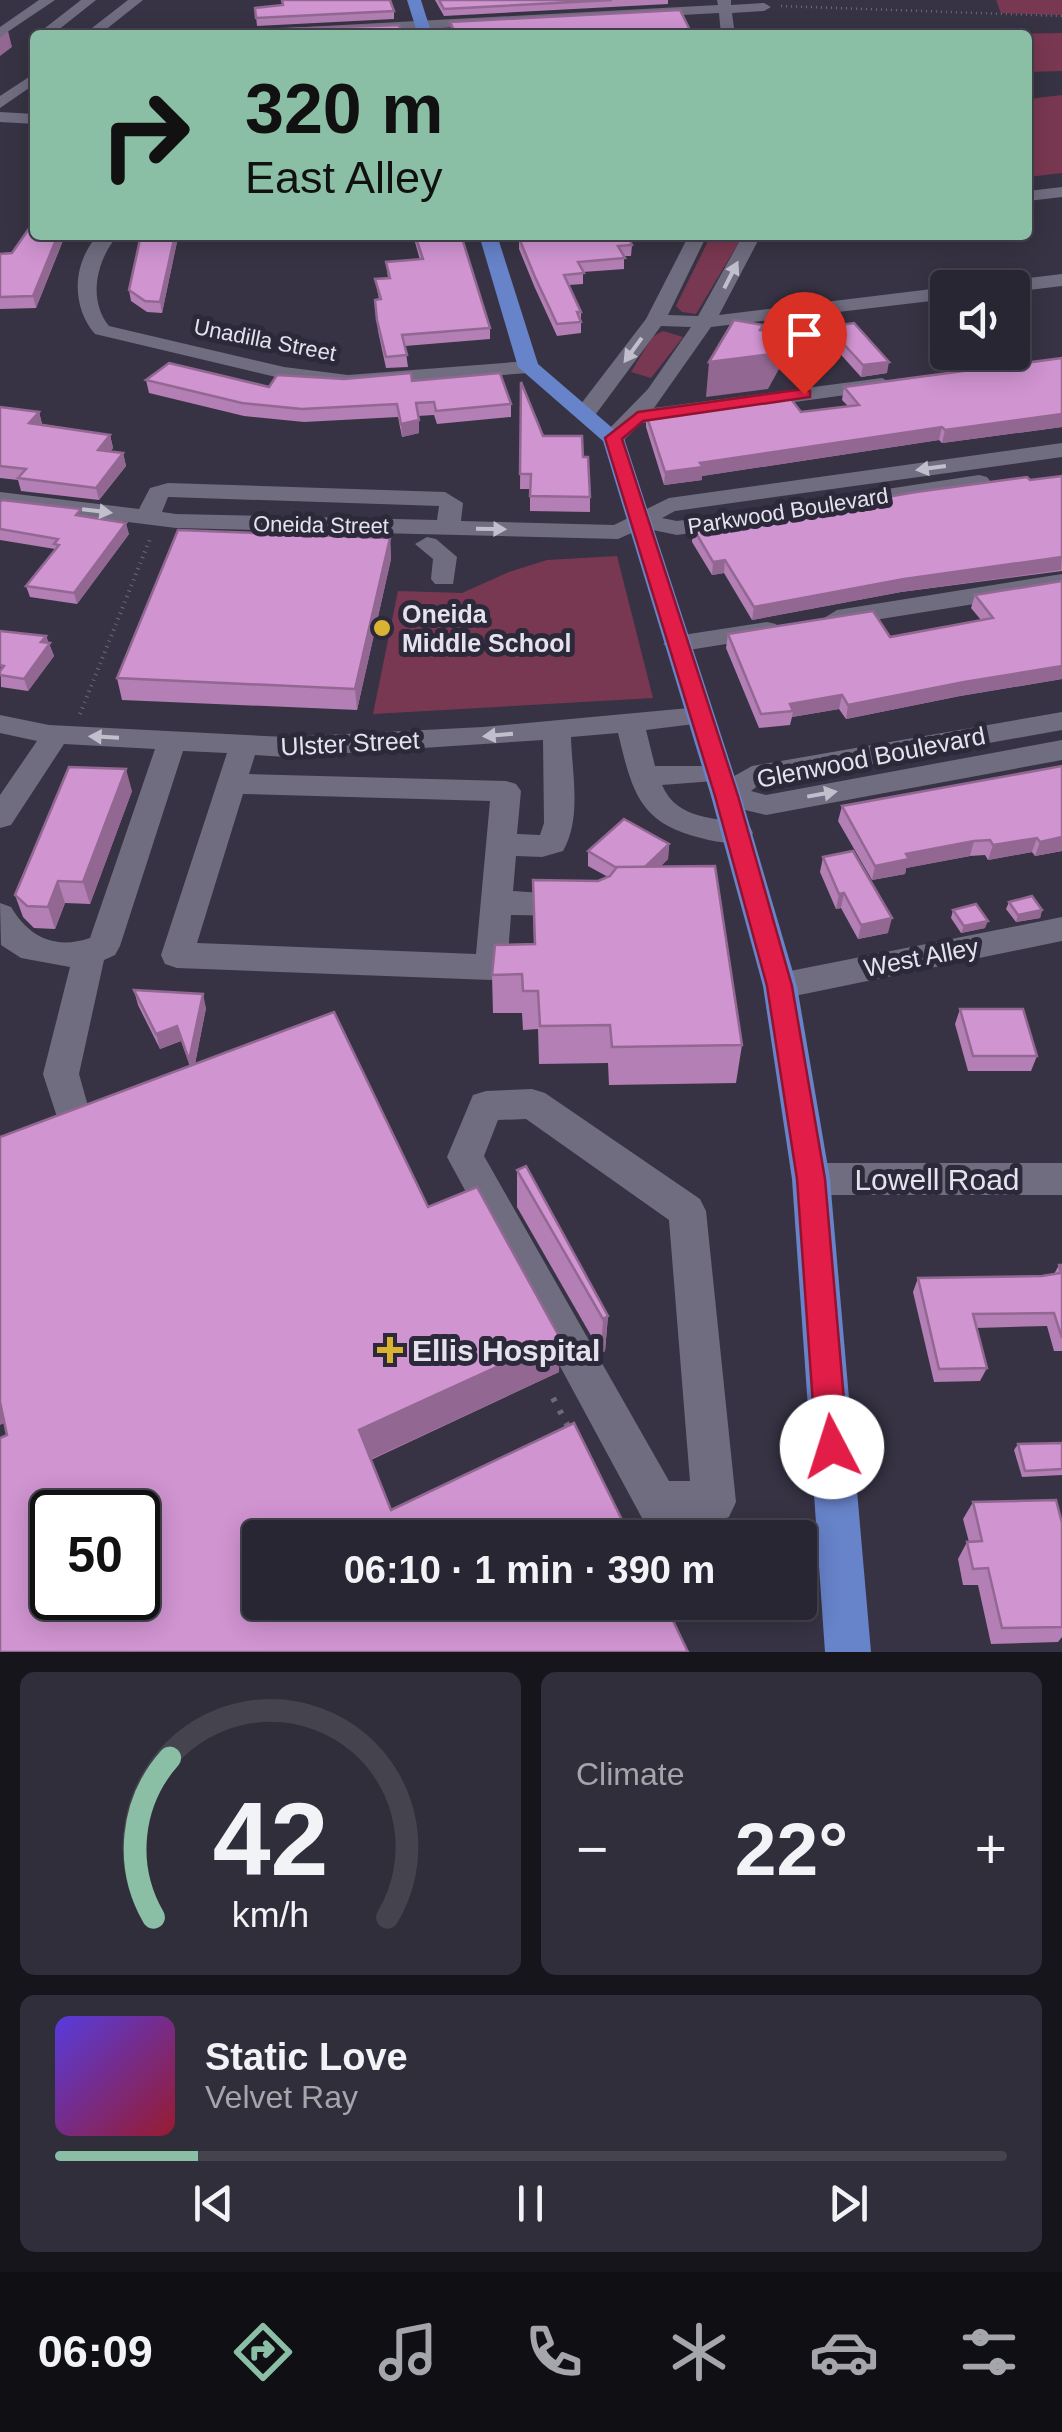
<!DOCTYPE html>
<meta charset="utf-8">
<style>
body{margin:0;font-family:Arial,sans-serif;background:#312e3b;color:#f1f3f6;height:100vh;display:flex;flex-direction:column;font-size:38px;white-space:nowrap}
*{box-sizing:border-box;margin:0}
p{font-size:32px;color:#a5a5ac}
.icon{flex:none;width:55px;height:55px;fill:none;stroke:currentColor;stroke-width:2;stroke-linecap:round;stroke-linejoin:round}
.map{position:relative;height:1652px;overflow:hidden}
.panel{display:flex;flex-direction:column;gap:20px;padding:20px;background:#17151c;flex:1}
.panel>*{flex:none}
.top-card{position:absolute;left:30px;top:30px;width:1002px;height:210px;border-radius:10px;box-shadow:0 5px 25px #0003,0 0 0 2px #45434e;background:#8abfa5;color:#111;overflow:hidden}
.tools{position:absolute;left:930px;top:270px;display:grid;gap:20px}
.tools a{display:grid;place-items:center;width:100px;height:100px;border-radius:10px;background:#292633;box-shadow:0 5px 25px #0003,0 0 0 2px #45434e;font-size:50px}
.speed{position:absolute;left:30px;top:1490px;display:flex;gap:20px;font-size:50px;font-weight:700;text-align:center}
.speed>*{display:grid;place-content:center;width:130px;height:130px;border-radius:50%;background:#292633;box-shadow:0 5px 25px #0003,0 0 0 2px #45434e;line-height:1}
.speed .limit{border:5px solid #111;border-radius:15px;background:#fff;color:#111}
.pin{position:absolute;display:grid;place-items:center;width:85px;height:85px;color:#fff;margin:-102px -42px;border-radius:50% 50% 50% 0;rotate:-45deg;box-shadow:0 0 10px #0007}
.pin .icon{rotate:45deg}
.me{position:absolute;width:110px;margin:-55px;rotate:355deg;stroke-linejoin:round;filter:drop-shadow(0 0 8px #0008)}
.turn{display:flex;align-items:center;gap:35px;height:210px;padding:0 50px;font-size:45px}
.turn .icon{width:130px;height:130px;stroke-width:2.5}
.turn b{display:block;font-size:70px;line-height:85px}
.big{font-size:75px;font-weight:700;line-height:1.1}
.panel .widget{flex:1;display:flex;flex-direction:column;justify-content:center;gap:15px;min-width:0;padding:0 35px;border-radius:15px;background:#312e3b}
.panel .dial{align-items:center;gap:0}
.dial svg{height:260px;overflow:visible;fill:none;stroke:#45434e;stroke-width:7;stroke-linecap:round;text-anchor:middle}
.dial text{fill:#f1f3f6;stroke:none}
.song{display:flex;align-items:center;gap:30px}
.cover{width:120px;height:120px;border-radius:15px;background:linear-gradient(135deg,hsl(250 70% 55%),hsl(350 70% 35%))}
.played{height:10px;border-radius:5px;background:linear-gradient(90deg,#8abfa5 15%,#45434e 15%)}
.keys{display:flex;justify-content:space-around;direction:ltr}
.heat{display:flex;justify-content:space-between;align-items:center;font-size:55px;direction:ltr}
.panel .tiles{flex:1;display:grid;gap:20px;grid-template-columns:1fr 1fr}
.widget:last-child{grid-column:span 2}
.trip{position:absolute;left:242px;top:1520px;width:575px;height:100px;border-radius:10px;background:#292633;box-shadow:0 5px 25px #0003,0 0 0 2px #45434e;font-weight:700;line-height:100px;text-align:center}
.tab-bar{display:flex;height:160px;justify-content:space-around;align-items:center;background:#100f14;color:#a5a5ac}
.tab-bar .icon{width:70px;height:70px}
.tab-bar .selected{color:#8abfa5}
.tab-bar b{font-size:45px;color:#f1f3f6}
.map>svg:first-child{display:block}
.green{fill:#793851}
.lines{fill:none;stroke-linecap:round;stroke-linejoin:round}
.path-far2{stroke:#6e6a79;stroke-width:2.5;stroke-dasharray:1 4;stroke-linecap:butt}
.path-far1{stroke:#6e6a79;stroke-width:4;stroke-dasharray:1 5;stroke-linecap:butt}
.path{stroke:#6e6a79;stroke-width:6;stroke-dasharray:4 10;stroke-linecap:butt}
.minor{fill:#716d81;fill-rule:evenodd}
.major{fill:#6783c9;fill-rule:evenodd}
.wall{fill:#b37fb4}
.shaded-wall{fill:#926892}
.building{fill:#d094d1;stroke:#926892;stroke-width:2.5;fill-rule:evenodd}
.oneway{fill:#c2bfcd}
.route{fill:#e11d48;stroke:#92132f;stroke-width:2.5}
.poi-dot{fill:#dbb333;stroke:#2c293a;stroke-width:4}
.labels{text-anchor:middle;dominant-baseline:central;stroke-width:10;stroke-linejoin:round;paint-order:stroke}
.far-street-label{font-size:22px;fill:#e5e2ee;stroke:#2c293a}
.poi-label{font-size:25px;font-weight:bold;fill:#e5e2ee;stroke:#2c293a;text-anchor:start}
.street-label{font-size:25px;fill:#e5e2ee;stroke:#2c293a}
.near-street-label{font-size:30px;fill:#e5e2ee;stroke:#2c293a}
.near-poi-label{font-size:30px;font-weight:bold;fill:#e5e2ee;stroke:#2c293a;text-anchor:start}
</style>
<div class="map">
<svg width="1062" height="1652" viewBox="0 0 1062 1652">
<rect width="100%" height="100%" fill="#373344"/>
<g class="green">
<path d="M996,0H1062V15L1001,13Z"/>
<path d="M1062,33V71L1028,72V35H948Z"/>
<path d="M1062,95V173L1028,177V99Z"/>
<path d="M716,235H736L739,242L696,314L682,312L676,306L710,237Z"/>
<path d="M663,331L683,337L651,378L631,372L652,337Z"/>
<path d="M617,556L653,698L373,714L398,591L462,593L509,572L547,560Z"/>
</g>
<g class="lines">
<path class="path-far2" d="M781,6L1062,16"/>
<path class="path-far1" d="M80,714L150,539"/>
<path class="path" d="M553,1398L570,1430"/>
<g class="minor">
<path d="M39,0H55L0,37V27Z"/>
<path d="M81,0H96L52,35H36Z"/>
<path d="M128,0H143L99,35H83Z"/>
<path d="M717,0H731V5L764,3L771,7L764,11L732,13L735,35H721L719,13L311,35H224L231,31L718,5Z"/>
<path d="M35,73V84L0,108V96Z"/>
<path d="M0,112L35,114V124L0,122Z"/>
<path d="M1062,187V197L1028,201V191Z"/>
<path d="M98,235H118C97,259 87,299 109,326L284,367L348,375L528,361L538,367L528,373L348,387L284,379L95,334C71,306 72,263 98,235Z"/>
<path d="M689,235H707L668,315L698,316L743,235H761L719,315L948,287V299L711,327L654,408L882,378L893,384L882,390L641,423L621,443H605L602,438L605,433L648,389L691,327L661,326L593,418L585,419L574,413L646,319Z"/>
<path d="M1062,274V286L1012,292V288H986L995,282Z"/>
<path d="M1062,443V457L675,511L662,518L677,521L979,475L987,477L991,482L987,487L979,489L677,535L643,528L618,539L176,528L0,506V492L139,509L150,488L168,483L445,492L463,503L461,521L614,525L669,498ZM168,497H169L439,506L437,520L176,514L162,512Z"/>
<path d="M427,537L436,539L457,557L453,584H435L431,579L433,559L415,544Z"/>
<path d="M1062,574V590L837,626L824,618L837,610Z"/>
<path d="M767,622L776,624L780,630L776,636L676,652L663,644L676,636Z"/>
<path d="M700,707L710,710L714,716L710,722L646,730L655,766H728L732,773L729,779L752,766L1062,712V730L760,784L751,791L766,795L1062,740V760L766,815L716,803L711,796L727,780L662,785C678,822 716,816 749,825L753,833L749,841C733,845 716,842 701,838C638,823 632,790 618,733L571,737C572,774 582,818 563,851L542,857L516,856L513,891L585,896L590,904L585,912L574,916L511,915L507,967L503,976L491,980L177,968L165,964L161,955L227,753L183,751L120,946L115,955L104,960L79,1074L88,1106L83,1117L70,1121L57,1117L43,1074L70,967L21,958L1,945L0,903L11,907C29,937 55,950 90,938L155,749L64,744L11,825L0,828V795L37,741L0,733V715L49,725L286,737L483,727ZM543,740L544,823L540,835L517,834L521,791L516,784L506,781L249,774L255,755L286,757ZM243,794L490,801L476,954L197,943Z"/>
<path d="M1062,917V941L780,999L768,995L763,986L768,977L780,973Z"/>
<path d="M532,1089L545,1093L700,1199L706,1211L736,1502L729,1517C704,1528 667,1529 642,1518L447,1157L473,1095L486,1091ZM526,1119L669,1220L690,1481H669L484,1156L498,1120Z"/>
<path d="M811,1163H1062V1195H811L798,1190L792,1179L798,1168Z"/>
</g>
<g class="major">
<path d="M407,0H421L432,35H418Z"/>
<path d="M479,235H497L538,364L624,438L741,796L797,986L830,1179L871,1652H825L792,1179L763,986L711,796L603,441L518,367Z"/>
</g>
</g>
<g class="wall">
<path d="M435,0H668V4L444,16Z"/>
<path d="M255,8L394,11V19L257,26Z"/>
<path d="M450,22L690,30V35H452Z"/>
<path d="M35,235H72L70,238H64L36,308L0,309V254L12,253Z"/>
<path d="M141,235H191V240L178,237L162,313L147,312L131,301L129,290Z"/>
<path d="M413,235H461L490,328V339L405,346L408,367L386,368L378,331L375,300L379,299L375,279L388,278L386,262L420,260Z"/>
<path d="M522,235H627L632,245L631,256H624V269L583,272V284L569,285L581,312V333L557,336L535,288L519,249V238H524Z"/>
<path d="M828,327L887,373L861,377L826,338Z"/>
<path d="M1062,358V427L942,443L939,440L702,476V480L664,485L646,427V414L697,410L698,406L801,412L848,406L842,400L844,387Z"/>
<path d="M344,379L412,381L511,404V417L437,424L434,415L418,416L419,433L402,437L398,417L304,422L244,416L149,393L146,380L269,387Z"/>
<path d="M521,382L543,436L583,457L590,497V512L530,511V489H520Z"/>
<path d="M0,407L39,412L42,424L110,435L113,448L110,452L123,453L126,466L99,500L21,491L18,480L0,478Z"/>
<path d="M1062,476V571L901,592L752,620L724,573L712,575L692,542L693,528L887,501V497Z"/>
<path d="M0,502L82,516L129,534L77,604L30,597L26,586L55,549L0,540Z"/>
<path d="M390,538L391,559L357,710L122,700L117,678Z"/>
<path d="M1062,581V679L960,696L846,719L839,709L792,717L790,725L759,728L726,648L728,634L890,637L981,620L971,608L975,595Z"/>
<path d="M0,631L46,636L54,656L28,691L1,687Z"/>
<path d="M1062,766V851L1035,856L1032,852L988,860L985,855L970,856L906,868L905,874L872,880L838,821L842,806Z"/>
<path d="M132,791L90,904L65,903L55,929L34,928L23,917L15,895Z"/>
<path d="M669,844L668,859L660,867L742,1045L736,1083L609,1085L608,1063L539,1064L538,1029L523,1030L522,1013H493L492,975L534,944L533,880L598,881L608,877L588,866V851Z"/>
<path d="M823,857L888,933L858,939L841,908L836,909L820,872Z"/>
<path d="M1009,902L1042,910L1040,918L1016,922L1006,909Z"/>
<path d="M953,910L985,928L961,933L951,918Z"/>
<path d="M134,990L206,1008L195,1064L428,1207L559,1372L371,1460L391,1510L631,1538H260L190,1066L181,1041L160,1049L138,1005Z"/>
<path d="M960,1009L1037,1056L1031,1071H968L955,1024Z"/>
<path d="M517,1170L608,1316L605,1351L601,1353L517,1207Z"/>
<path d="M1059,1265H1062V1351H1054L1047,1326L976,1328L987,1368L980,1381L934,1382L913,1292L918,1278L1042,1276L1054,1274Z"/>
<path d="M1062,1443V1475L1022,1477L1014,1450L1018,1444Z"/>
<path d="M973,1502L1062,1523V1637L1058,1642L991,1644L978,1585H963L958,1559L967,1542H969L963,1519Z"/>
</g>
<g class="shaded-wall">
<path d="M8,31L12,47L0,56V37Z"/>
<path d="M58,235H63L64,238L36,308L33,296Z"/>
<path d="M175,235H178V237L162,313L160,302Z"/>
<path d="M278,235H333L279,241Z"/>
<path d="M763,325L759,355L783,334L779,369L768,389L706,397L709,362L760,330Z"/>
<path d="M889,362L887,373L861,377L863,365Z"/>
<path d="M39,412L42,424L29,423Z"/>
<path d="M1062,414V427L942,443L945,430Z"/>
<path d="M419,420V433L402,437L401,424Z"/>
<path d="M942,427L939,440L702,476V480L664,485L665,472L700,463Z"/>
<path d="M110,435L113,448L101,463L98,450Z"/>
<path d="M123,453L126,466L99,500L96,488Z"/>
<path d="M126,523L129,534L77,604L74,593Z"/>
<path d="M390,538L391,559L357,710L355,689Z"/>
<path d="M1062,557L1061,570L901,592L752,620L754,607L904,579Z"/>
<path d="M725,560L724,573L712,575L713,562Z"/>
<path d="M46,636L54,656L28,691L24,679L41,642Z"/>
<path d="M1062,666V679L960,696L846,719L848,705L964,682Z"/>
<path d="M842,695L839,709L792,717L793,711L790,704Z"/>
<path d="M126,769L132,791L90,904L83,882Z"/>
<path d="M1062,837V851L1035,856L1040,842Z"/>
<path d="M1037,838L1032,852L988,860L993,845Z"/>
<path d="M974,841L970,856L906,868L905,874L872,880L875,866L906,854Z"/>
<path d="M669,844L668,859L633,892L634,878Z"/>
<path d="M58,881L65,903L55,929L48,907Z"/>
<path d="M844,893L841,908L836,909L839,894Z"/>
<path d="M1042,910L1040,918L1016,922L1018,915Z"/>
<path d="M892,918L888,933L858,939L861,925Z"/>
<path d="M988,921L985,928L961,933L964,926Z"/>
<path d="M203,994L206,1008L193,1074L189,1060Z"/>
<path d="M177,1026L181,1041L160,1049L156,1034Z"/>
<path d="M608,1316L605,1351L601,1353L603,1319Z"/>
<path d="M560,1338L559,1372L365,1462L359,1430Z"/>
<path d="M0,1392L15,1419L0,1425Z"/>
</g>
<g class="building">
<path d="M282,0H390L394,11L256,18L255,8L283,5Z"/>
<path d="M439,0H612L444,9Z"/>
<path d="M680,10L690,30L669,31L671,35H456L450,22Z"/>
<path d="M399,25L403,35H259L258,30Z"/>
<path d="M35,220V235H58L33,296L0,297V254L12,253Z"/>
<path d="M141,235H175L160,302L145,301L129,290Z"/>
<path d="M415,235H461L490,328L402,335L407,355L386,357L377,320L375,300L381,299L375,279L390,278L386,262L423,259Z"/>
<path d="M527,235H627L632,245L618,246L625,258L578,262L584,273L564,275L581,312H577L581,322L557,324L535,277L519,238L528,237Z"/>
<path d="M734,320L763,325L760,330L783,334L772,354L709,362Z"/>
<path d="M854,323L889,362L863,365L828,327Z"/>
<path d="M1062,358V414L945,430L942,427L700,463L703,467L665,472L646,414L700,410L698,406L787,394L801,412L859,405L844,387Z"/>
<path d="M169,363L269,387L277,375L344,379L411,373L412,381L500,373L511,404L436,411L434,402L416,403L419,420L401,424L397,404L302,409L242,403L146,380Z"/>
<path d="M521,382L543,436H582L583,457H588L590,497L530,496L531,474H520Z"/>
<path d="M0,407L39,412L29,423L110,435L98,450L123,453L96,488L18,478L26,469L0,466Z"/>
<path d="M1062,476V557L904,579L754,607L725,560L713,562L693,528L890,500L887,497L916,492L1027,477L1030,480Z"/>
<path d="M2,500L81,509L76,515L126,523L74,593L26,586L59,545L54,544L58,539L0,529V502Z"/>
<path d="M178,530L390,538L355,689L117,678Z"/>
<path d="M1062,581V666L964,682L848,705L842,695L790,704L793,711L761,714L728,634L873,611L890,637L993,618L975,595Z"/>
<path d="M0,631L46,636L41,642L50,643L24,679L0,675V671L4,666L0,665Z"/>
<path d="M1062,766V837L1040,842L1037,838L993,845L990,840L974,841L906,854L909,859L875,866L842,806Z"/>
<path d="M69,767L126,769L83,882L58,881L48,907L27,906L15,895Z"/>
<path d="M624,819L669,844L645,867L617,868L588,851Z"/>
<path d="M853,851L892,918L861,925L844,893L839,894L823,857Z"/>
<path d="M715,866L742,1045L612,1047L610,1025L540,1026L538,991H523L522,974L492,975L495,945L535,944L533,880L598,881L610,876L617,867Z"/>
<path d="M1032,896L1042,910L1018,915L1009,902Z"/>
<path d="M976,904L988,921L964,926L953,910Z"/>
<path d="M134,990L203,994L189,1060L177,1026L156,1034Z"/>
<path d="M960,1009H1023L1037,1056H973Z"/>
<path d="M334,1012L428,1207L477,1187L560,1338L359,1430L391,1510L574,1423L631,1538H260V1602H664L688,1652H0V1438L7,1435L0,1402V1137ZM52,1512H138V1598H52Z"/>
<path d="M526,1166L608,1316L603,1319L517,1170Z"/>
<path d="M1059,1265H1062V1338L1054,1313L973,1314L987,1368L939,1369L918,1278L1042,1276L1061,1273Z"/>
<path d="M1062,1443V1469L1025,1471L1018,1444Z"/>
<path d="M1056,1500L1062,1523V1627L1002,1628L988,1568L973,1569L967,1542L982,1541L973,1502Z"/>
</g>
<defs><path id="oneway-solid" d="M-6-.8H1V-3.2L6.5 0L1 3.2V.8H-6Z" transform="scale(2.5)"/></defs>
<g class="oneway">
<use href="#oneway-solid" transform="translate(731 275) rotate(-63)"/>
<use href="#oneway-solid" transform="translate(633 350) rotate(126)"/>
<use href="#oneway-solid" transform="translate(931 468) rotate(172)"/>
<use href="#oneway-solid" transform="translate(97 511) rotate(7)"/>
<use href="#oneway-solid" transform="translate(491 529) rotate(1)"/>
<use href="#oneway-solid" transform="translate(498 735) rotate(175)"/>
<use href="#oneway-solid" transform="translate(104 737) rotate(-177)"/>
<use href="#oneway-solid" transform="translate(822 794) rotate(-10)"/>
</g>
<path class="route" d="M804,389L810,391V397L643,421L622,439L738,796L792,986L825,1179L848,1447L843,1459L832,1463L820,1459L816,1447L797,1179L767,986L715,796L605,438L638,412Z"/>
<g class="poi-dot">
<circle cx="382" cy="628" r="10"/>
<path d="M385 1335h10v10h10v10h-10v10h-10v-10h-10v-10h10z"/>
</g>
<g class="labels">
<g class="far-street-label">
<text transform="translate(265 340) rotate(11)">Unadilla Street</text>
<text transform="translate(788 511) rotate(-9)">Parkwood Boulevard</text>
<text transform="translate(321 525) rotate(1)">Oneida Street</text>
</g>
<g class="poi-label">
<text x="402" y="614">Oneida<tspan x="402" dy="29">Middle School</tspan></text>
</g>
<g class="street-label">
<text transform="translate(350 743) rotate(-3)">Ulster Street</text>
<text transform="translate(871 757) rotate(-11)">Glenwood Boulevard</text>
<text transform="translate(921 957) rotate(-11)">West Alley</text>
</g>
<g class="near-street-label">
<text x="937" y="1179">Lowell Road</text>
</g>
<g class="near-poi-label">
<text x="412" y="1350">Ellis Hospital</text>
</g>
</g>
</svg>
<div class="tools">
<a><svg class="icon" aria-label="sound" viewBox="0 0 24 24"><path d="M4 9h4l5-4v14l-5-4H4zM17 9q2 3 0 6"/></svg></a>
</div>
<div class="speed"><div class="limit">50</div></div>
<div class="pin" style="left:804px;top:394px;background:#d93025"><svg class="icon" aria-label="arrive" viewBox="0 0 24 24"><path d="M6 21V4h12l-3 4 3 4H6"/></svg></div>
<svg class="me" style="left:832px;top:1447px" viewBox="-20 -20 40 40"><circle r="19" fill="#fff"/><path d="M0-13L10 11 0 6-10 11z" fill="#e11d48"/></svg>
<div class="trip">06:10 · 1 min · 390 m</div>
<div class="top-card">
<div class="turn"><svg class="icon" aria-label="right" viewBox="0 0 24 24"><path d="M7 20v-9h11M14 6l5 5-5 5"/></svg><div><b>320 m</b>East Alley</div></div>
</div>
</div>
<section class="panel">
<div class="tiles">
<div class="widget dial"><svg viewBox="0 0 100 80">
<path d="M14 69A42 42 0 1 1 86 69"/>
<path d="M14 69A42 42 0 0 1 19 20" stroke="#8abfa5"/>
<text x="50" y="56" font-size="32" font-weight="700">42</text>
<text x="50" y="72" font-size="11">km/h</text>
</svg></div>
<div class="widget"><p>Climate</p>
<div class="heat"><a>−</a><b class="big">22°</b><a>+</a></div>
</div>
<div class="widget">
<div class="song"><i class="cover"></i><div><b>Static Love</b><p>Velvet Ray</p></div></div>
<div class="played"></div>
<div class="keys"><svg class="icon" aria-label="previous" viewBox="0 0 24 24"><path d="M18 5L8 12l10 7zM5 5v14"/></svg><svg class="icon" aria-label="pause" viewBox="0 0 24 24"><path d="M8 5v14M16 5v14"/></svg><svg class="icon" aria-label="next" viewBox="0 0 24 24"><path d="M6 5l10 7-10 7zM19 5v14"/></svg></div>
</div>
</div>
</section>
<nav class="tab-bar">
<b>06:09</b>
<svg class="icon selected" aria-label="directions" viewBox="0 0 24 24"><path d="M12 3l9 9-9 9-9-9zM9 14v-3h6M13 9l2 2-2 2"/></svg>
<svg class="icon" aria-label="music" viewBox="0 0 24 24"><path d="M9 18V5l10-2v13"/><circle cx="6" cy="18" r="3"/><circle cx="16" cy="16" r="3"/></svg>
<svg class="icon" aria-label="phone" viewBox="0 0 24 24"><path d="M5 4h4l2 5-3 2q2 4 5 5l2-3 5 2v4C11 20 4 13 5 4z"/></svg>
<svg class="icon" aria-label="climate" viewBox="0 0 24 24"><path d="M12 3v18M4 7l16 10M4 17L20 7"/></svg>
<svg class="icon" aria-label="car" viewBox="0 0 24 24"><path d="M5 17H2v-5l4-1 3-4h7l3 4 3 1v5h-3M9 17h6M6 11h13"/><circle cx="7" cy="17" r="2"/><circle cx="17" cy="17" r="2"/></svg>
<svg class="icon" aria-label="filters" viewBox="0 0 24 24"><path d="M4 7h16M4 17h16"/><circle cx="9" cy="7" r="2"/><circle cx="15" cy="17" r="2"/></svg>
</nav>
